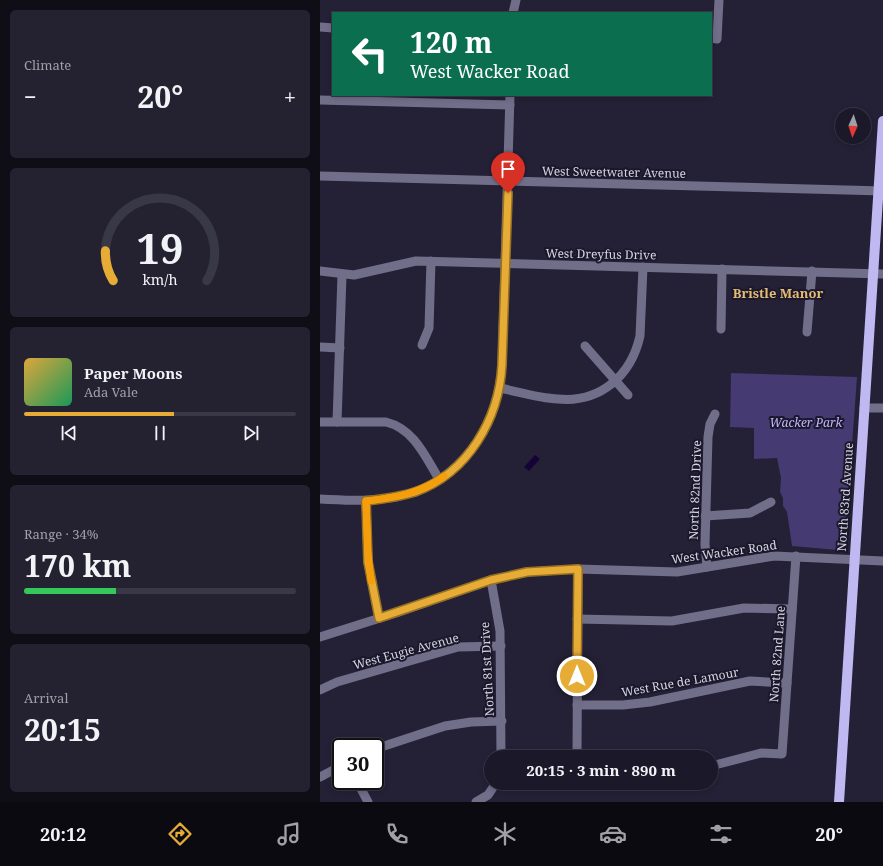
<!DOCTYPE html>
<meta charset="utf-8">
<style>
body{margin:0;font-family:"Noto Serif",serif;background:#242231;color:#f1f3f6;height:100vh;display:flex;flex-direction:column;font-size:15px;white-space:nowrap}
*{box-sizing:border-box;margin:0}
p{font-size:13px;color:#a0a0a8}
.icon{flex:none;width:22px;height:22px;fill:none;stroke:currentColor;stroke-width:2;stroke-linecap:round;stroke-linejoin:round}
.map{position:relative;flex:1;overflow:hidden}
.side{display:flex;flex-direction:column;gap:10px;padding:10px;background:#0f0e17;width:320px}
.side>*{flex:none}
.guide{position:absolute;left:12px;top:12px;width:380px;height:84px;border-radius:0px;box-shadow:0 2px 6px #0003,0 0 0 1px #393846;background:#0b6e4f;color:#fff;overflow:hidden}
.needle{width:26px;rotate:183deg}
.tools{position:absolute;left:515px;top:108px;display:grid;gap:8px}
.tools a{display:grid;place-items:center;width:36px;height:36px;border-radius:50%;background:#1b1929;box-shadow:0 2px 6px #0003,0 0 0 1px #393846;font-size:20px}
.speed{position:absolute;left:12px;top:738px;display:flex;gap:8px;font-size:20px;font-weight:700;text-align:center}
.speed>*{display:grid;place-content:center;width:52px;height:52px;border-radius:50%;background:#1b1929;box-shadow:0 2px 6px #0003,0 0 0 1px #393846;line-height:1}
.speed .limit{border:2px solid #111;border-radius:6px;background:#fff;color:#111}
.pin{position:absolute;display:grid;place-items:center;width:34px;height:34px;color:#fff;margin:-41px -17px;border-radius:50% 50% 50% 0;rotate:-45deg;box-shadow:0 0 4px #0007}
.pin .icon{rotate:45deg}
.me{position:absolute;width:44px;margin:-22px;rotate:0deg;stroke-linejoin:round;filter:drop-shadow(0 0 3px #0008)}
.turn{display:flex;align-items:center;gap:14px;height:84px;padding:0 12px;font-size:18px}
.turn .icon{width:52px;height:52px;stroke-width:2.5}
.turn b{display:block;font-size:28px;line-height:34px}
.big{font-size:30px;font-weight:700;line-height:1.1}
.side .card{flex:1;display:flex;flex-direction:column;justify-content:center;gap:6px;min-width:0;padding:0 14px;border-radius:6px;background:#242231}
.side .dial{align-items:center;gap:0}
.dial svg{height:104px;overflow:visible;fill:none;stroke:#393846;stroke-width:7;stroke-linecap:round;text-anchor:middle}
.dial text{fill:#f1f3f6;stroke:none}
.song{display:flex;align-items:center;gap:12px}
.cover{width:48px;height:48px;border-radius:6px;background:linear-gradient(135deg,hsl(40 70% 55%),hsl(150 70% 35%))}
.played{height:4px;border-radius:2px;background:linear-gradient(90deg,#e7ac36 55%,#393846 55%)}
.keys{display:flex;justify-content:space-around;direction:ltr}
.heat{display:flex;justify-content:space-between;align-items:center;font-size:22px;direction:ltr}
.charge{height:6px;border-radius:3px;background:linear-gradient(90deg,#34c759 34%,#393846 0)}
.trip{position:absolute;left:164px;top:750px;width:234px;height:40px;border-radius:20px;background:#1b1929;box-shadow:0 2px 6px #0003,0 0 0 1px #393846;font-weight:700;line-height:40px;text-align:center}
.menu{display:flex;height:64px;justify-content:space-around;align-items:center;background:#0b0a10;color:#a0a0a8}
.menu .icon{width:28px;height:28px}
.menu .current{color:#e7ac36}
.menu b{font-size:18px;color:#f1f3f6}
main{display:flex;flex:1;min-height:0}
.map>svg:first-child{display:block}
.green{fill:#453a71}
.water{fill:#150338}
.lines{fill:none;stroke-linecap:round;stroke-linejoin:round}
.minor{stroke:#716e8a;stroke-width:9}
.major{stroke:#bfb8f1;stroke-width:10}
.route-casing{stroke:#967023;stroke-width:10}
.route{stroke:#e7ac36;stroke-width:7}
.slow{stroke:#f59e0b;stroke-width:7}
.labels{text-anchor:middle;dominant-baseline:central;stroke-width:4;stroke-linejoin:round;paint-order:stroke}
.street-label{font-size:12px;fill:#d5d4e2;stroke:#1b182c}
.park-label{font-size:12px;font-style:italic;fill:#c0b6fd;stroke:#1b182c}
.neighbourhood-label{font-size:13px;font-weight:bold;fill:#e3bb75;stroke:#1b182c}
</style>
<main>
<section class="side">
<div class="card"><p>Climate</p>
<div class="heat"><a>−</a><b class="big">20°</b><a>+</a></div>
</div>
<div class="card dial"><svg viewBox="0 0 100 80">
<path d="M14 69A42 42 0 1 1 86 69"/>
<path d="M14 69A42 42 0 0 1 8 46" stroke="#e7ac36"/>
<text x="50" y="56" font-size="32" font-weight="700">19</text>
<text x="50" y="72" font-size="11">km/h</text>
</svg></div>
<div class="card">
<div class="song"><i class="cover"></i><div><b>Paper Moons</b><p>Ada Vale</p></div></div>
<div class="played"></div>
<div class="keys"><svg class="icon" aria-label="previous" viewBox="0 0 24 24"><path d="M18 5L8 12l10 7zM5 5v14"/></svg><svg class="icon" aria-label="pause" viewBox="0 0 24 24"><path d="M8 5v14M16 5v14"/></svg><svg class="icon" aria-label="next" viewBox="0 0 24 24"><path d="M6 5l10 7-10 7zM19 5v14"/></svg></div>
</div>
<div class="card"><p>Range · 34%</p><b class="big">170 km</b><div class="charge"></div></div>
<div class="card"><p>Arrival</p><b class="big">20:15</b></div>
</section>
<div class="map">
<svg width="563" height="802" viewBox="0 0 563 802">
<rect width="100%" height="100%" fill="#242137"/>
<path class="green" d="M411,373L537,377L525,542L523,547L518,550L472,546L467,512L463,506V498L460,492L461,478L457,458L434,459V428L410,427Z"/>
<path class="water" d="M215,455L220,459L209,471L204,467Z"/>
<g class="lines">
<g class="minor">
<path d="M193,13L196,0"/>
<path d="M0,27L13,28"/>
<path d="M391,38L397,39L399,0"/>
<path d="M0,100L190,105"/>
<path d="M0,176L563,191"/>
<path d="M0,271L34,275L96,261L563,274"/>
<path d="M401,329L402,269"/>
<path d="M487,332L492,271"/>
<path d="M102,345L109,328L111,261"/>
<path d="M265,346L308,395"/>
<path d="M0,347L20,348"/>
<path d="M180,388C199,392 219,398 238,399C280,403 311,376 320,336L323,267"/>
<path d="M544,408H563"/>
<path d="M0,422H66C94,429 105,456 119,479"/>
<path d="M17,422L22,275"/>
<path d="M0,499C25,500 51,502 76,497C140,484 178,427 182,365L190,95"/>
<path d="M46,501L48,562L59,618"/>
<path d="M385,516L430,513L451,502"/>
<path d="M387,567L385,544L388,437L390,424L395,414"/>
<path d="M171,580L180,631L181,757"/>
<path d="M257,619L352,621L424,608L472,609"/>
<path d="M0,637L76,613L171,580L207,572L258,569L357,572L454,556L563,561"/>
<path d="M0,690L17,682L138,647L181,646"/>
<path d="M257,705H303L330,702L430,681L467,683"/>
<path d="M55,749L125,726L151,722L182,721"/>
<path d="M257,757L258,569"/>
<path d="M391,766L441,753L462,754L476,556"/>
<path d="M0,777L21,766"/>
<path d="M37,781L48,802"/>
<path d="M156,802L168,795L176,783"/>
</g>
<path class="major" d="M519,802L563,121"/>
</g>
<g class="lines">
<defs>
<path id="route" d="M188,193L182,365C179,419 148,473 95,492C79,497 63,499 46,501L48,562L59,618L171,580L207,572L258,569L257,676"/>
</defs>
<use href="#route" class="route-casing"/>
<use href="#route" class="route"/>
<path class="slow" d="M51,581L48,552L46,501C74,498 101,493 124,476"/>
</g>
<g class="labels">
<g class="street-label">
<text transform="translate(294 172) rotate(1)">West Sweetwater Avenue</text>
<text transform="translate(281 254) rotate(1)">West Dreyfus Drive</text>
<text transform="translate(375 490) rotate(-88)">North 82nd Drive</text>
<text transform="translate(525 497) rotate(-86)">North 83rd Avenue</text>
<text transform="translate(404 552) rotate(-8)">West Wacker Road</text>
<text transform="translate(86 651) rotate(-15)">West Eugie Avenue</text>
<text transform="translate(457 654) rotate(-86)">North 82nd Lane</text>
<text transform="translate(167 669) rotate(-93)">North 81st Drive</text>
<text transform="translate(360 682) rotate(-10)">West Rue de Lamour</text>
</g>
<g class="park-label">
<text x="486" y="422">Wacker Park</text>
</g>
<g class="neighbourhood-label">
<text x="458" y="293">Bristle Manor</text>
</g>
</g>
</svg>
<div class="tools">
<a><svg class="needle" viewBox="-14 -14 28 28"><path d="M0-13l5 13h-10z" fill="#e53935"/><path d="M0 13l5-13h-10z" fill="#a0a0a8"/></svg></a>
</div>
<div class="speed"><div class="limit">30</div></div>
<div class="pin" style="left:188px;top:193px;background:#d93025"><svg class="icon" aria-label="arrive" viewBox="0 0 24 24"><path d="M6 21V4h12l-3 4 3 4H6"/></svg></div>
<svg class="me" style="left:257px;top:676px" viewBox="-20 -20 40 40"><circle r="17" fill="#e7ac36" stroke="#fff" stroke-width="3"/><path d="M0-11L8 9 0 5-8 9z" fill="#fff"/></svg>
<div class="trip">20:15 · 3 min · 890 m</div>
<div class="guide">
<div class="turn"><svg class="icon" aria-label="left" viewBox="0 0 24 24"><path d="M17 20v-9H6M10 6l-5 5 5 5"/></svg><div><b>120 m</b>West Wacker Road</div></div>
</div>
</div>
</main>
<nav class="menu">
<b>20:12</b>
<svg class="icon current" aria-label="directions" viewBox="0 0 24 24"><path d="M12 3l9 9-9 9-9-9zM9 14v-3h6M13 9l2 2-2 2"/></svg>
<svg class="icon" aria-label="music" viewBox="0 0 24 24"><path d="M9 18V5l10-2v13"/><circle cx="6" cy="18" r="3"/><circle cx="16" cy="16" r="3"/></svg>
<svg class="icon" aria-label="phone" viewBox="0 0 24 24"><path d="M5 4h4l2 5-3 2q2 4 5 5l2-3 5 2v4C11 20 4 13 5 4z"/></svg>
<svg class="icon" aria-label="climate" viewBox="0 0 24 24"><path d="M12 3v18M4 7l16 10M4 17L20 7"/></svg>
<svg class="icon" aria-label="car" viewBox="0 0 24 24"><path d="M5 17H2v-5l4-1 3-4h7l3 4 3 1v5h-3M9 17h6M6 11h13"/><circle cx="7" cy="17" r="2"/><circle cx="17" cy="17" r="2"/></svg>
<svg class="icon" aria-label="filters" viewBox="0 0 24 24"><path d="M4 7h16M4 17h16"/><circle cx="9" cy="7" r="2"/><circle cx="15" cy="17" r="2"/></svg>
<b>20°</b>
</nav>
